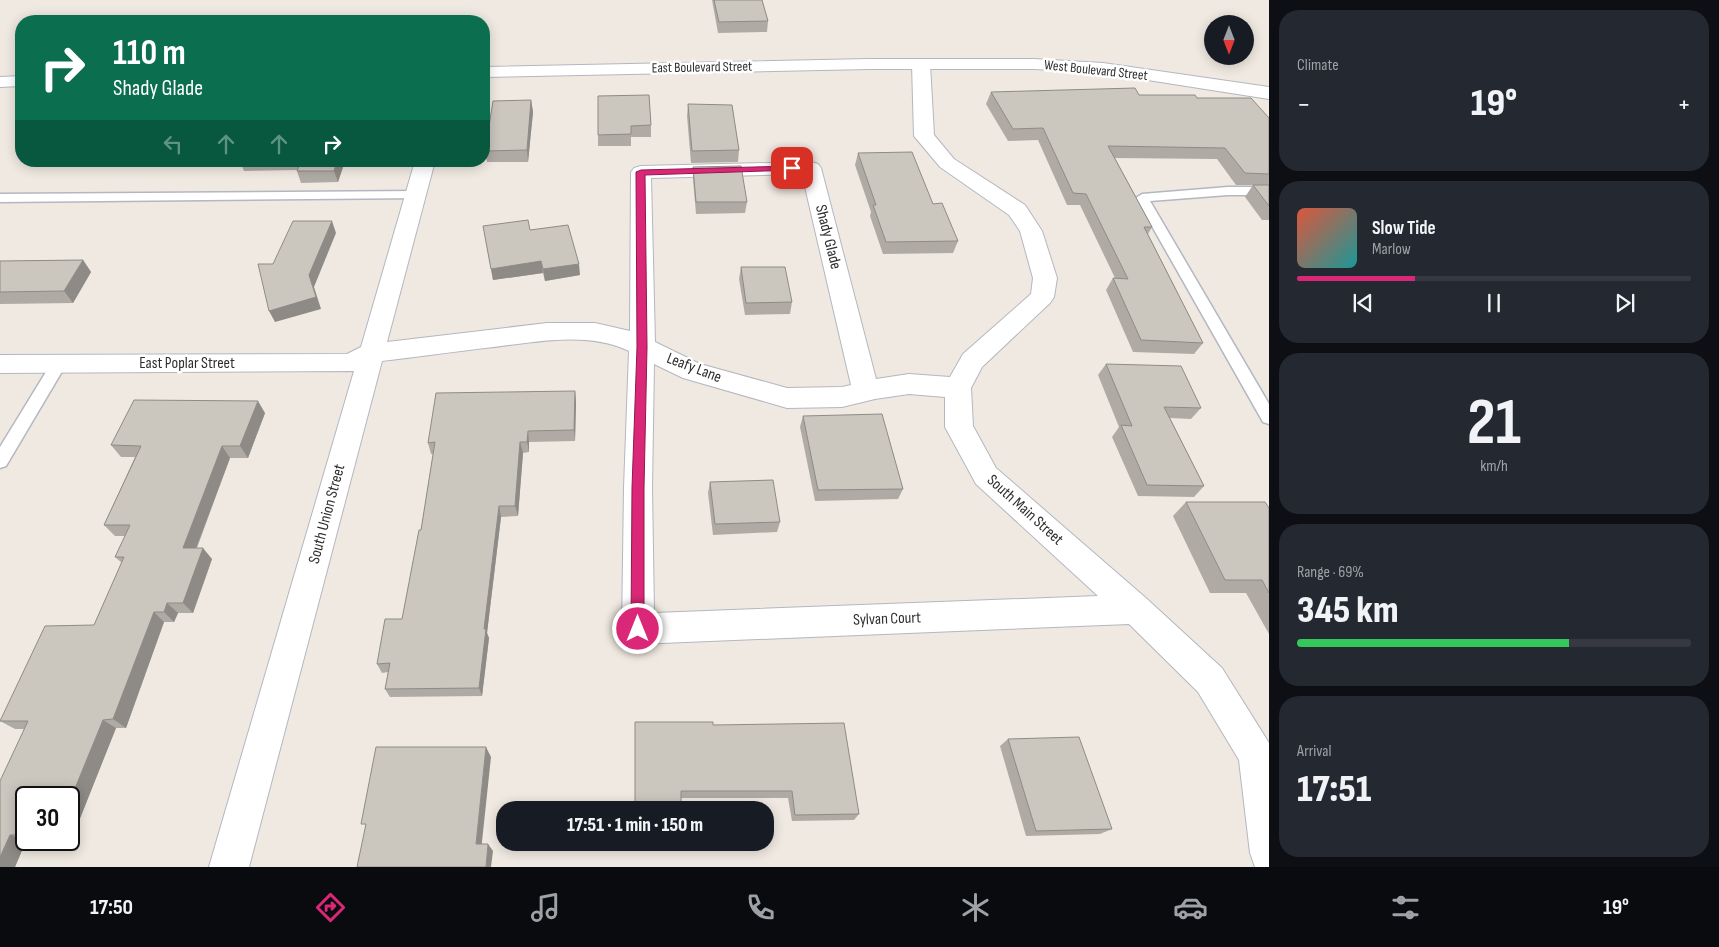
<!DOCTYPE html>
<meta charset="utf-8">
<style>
body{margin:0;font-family:"Sofia Sans Condensed",sans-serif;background:#242831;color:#f1f3f6;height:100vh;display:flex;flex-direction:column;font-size:19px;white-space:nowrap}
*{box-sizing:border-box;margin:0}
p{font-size:16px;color:#9ea1a6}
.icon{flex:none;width:28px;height:28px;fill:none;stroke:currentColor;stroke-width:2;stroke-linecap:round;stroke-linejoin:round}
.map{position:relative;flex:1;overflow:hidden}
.sheet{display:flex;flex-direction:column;gap:10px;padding:10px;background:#0d0f14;width:450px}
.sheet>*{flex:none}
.guide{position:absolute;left:15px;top:15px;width:475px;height:152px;border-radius:20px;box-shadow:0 2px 12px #0003;background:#0b6e4f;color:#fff;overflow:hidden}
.needle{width:32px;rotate:180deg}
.controls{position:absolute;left:1204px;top:15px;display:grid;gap:10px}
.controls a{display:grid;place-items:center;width:50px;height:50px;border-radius:50%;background:#171b24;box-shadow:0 2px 12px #0003;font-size:25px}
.speed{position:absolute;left:15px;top:786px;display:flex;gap:10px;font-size:25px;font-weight:700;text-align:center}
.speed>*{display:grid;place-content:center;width:65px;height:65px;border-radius:50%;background:#171b24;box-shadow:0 2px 12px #0003;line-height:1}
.speed .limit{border:2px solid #111;border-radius:8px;background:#fff;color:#111}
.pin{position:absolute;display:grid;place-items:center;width:42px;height:42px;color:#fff;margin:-21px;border-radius:10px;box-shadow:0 2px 8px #0006}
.me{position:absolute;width:55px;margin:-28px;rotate:0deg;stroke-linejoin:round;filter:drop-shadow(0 0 4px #0008)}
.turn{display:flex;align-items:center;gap:18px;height:105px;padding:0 15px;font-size:22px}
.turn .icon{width:65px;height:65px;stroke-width:2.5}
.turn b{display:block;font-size:35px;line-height:42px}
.lanes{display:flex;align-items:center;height:48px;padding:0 15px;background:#0003;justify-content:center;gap:25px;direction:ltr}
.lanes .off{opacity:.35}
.big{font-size:38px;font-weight:800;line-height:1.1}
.sheet .widget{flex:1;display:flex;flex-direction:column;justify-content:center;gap:8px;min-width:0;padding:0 18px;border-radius:20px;background:#242831}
.sheet .dial{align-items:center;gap:0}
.dial b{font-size:65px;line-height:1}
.song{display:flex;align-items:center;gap:15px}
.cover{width:60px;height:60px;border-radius:8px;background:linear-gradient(135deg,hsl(10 70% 55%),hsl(180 70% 35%))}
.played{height:5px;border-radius:2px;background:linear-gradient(90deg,#db2777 30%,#363941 30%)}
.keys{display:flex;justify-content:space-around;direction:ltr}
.heat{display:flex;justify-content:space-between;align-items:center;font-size:28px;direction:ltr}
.charge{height:8px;border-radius:4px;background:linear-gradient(90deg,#34c759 69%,#363941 0)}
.trip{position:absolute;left:496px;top:801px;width:278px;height:50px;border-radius:20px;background:#171b24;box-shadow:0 2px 12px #0003;font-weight:800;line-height:50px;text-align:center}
.menu{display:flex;height:80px;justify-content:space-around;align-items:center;background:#090b0e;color:#9ea1a6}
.menu .icon{width:35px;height:35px}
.menu .current{color:#db2777}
.menu b{font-size:22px;color:#f1f3f6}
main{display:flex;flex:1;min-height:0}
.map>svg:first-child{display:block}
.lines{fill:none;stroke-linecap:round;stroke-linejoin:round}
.lane-casing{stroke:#b4b7c1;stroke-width:3}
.street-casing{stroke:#b4b7c1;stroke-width:2}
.secondary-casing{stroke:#b4b7c1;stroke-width:2}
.lane{fill:#fff;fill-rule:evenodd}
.street{fill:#fff;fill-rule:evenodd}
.secondary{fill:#fff;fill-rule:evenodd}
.wall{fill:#afaba4;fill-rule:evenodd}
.shaded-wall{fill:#8e8b86}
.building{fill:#cbc7bf;stroke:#8e8b86}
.route{fill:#db2777;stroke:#8e194d}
.labels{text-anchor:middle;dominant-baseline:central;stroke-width:5;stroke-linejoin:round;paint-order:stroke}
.far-street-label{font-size:14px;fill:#2e2e2e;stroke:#fff}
.street-label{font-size:16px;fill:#2e2e2e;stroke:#fff}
</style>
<main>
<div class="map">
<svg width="1269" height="867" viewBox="0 0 1269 867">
<rect width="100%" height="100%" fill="#efe9e1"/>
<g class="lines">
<defs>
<g id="lane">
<path d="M1228,187H1269V195H1228L1150,201L1269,404V424L1263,422L1136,198L1142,194Z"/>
<path d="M416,191L422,195L420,198L0,202V194Z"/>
<path d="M59,357L64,359L67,363L6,466L0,468V447L54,359Z"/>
</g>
<path id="street" d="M921,59L927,60L930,64L934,135L954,159L1025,205L1042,231L1057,278L1054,297L1050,303L982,367L971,388L973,426L996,468L1147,599L1222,668L1269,743V867H1255L1250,853L1239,760L1198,692L1129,624L638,644L626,640L622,629L624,488L629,351C586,330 531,343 485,348C451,352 417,357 382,361L249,867H209L354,371L0,373V355L347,354L361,347L415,161H435L387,342L547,323H595L630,331L631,172L634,168L641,166L811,162L818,164L821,168L876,379L909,374L950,377L963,354L1031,294L1033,278L1020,231L1009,215L940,167L914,136L912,64L915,60ZM802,174L851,385L842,387L787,388L700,364L655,342L651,178ZM654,364L683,378L787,408L842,407L875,399L909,394L945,397V427L976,484L1098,596L654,613L652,488Z"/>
<g id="secondary">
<path d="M869,59H1034L1103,63L1269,87V99L1103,73L1034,69H869L484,77V67Z"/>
<path d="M21,76V86L0,87V77Z"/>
</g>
</defs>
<use href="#lane" class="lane-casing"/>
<use href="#street" class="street-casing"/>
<use href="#secondary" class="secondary-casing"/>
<use href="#lane" class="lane"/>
<use href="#street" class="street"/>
<use href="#secondary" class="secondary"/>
</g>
<g class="wall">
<path d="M712,0H762L768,21L767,32L718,33Z"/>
<path d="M991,92L1139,95L1197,98L1269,118V220H1262L1245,197L1253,185H1236L1217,159L1115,158L1152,227L1148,234L1203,343L1194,354L1133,352L1106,290L1113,278H1115L1080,205H1067L1038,140L1008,141L986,104Z"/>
<path d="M649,95L651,125V137H631V146H598V135Z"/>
<path d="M531,100L533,112L528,162H487L485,151Z"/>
<path d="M688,104L739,150L738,162L691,163L687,116Z"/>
<path d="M858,153L933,204L958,241L953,253L883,254L870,216L871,212L855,165Z"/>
<path d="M240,161H345L338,182L301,183L297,171V170L244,171Z"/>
<path d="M693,167L747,202L745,213L696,214L693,179Z"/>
<path d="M483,226L530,230L580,275L545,281L543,273L493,280Z"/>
<path d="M83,260L91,272L73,303L0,304V261Z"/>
<path d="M741,267L792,302L790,314L745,315L739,279Z"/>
<path d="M1106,364L1201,408L1191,419L1170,418L1204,486L1194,497L1138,496L1112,437L1119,427L1098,375Z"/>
<path d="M575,391L576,403L575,441L529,442V452L523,453L518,516L501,517L487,633L489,638L482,696L390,697L385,689L388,672L382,673L377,664L402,619L421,530L433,454H431L428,443Z"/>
<path d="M265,413L248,458H230L197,548L212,559L193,613H178L174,622H164L126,728H116L71,841H26L15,867H0L24,729H15L0,721L94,625L122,563L115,557L125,536H115L104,525L135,457H121L111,445ZM26,798L69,840H26Z"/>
<path d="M803,416L903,489L898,499L815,501L800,427Z"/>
<path d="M710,482L780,522L777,532L713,535L708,493Z"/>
<path d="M1186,502L1269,508V634L1246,593H1210L1173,516Z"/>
<path d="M713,725L859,814L854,820L792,821L788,798H681L635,810Z"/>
<path d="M1008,739L1112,829L1100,834L1026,836L1000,746Z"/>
</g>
<g class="shaded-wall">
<path d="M262,16L263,21H259Z"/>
<path d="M531,100L533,112L528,162L527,150Z"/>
<path d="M337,161H345L338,182L334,171Z"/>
<path d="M332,221L336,233L314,287L321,309L275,322L269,311Z"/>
<path d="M83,260L91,272L73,303L64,291Z"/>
<path d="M541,261L543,273L493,280L491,269Z"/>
<path d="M579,264L580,275L545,281L543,269Z"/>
<path d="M575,391L576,403L575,441L574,430Z"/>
<path d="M258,401L265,413L248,458L240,446Z"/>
<path d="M528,431L529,442V452L527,442Z"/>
<path d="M520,442L523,453L518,516L515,506Z"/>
<path d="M222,446L230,458L192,559L183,548Z"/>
<path d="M499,506L501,517L487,633L489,638L482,696L479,688L484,629Z"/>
<path d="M203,548L212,559L193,613L183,603Z"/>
<path d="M167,603L178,613L174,622L164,612Z"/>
<path d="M154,612L164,622L126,728L113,719Z"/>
<path d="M103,720L116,728L71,841L67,840H69V803Z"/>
<path d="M486,747L491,757L481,851L476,844Z"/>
<path d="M10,835L26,841L15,867H0V857Z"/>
<path d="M488,844L493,851L491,867H486Z"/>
</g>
<g class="building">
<path d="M714,0H762L768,21L719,22Z"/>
<path d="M262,16L259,21H223L226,17Z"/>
<path d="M1135,88L1139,95H1195L1197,98H1251L1269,118V174L1245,173L1225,148L1108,146L1152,227H1144L1203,343L1141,340L1113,278L1128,279L1086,194L1073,193L1043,128L1013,129L991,92Z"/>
<path d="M649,95L651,125L631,126V134L598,135V96Z"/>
<path d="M531,100L527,150L485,151L493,101Z"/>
<path d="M688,104L732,105L739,150L692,151Z"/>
<path d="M912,152L933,204L942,203L958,241L886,242L873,205H876L858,153Z"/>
<path d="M301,161H337L334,171H297Z"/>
<path d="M741,166L747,202H696L693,167Z"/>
<path d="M1253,185H1269V206Z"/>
<path d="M528,220L530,230L568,225L579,264L543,269L541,261L491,269L483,226Z"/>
<path d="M293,221H332L309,275L316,297L269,311L258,264H273Z"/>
<path d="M83,260L64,291L0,292V261Z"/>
<path d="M741,267H785L792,302L746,303Z"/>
<path d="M1106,364L1181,366L1201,408L1164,407L1204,486L1147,485L1121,425L1132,426Z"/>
<path d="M575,391L574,430L528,431L527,442H520L515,506H499L484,629H486L479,688L385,689L390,663L377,664L385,619H402L419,530H421L435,442L428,443L436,393Z"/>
<path d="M134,400L258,401L240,446H222L183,548H203L183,603H167L164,612H154L113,719L103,720L69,803V798H26V835H10L0,857V781L28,721H0L45,626L94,625L124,557H115L130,525H104L141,446L111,445Z"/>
<path d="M882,414L903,489L818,490L803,416Z"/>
<path d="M773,480L780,522L715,524L710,482Z"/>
<path d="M1186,502H1265L1269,508V593L1262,580H1225Z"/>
<path d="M635,722H713V725L844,723L859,814L795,815L792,791H681V810H635Z"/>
<path d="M1079,737L1112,829L1036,831L1008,739Z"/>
<path d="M376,747H486L476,844H488L486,867H357L366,824H361Z"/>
</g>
<path class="route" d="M792,166L796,168L795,170L645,175L647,347L644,488V629L642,634L638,636L633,634L631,629L632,488L637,347L636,172L641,170Z"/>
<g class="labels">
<g class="far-street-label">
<text transform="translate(702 67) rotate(-1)">East Boulevard Street</text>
<text transform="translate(1096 70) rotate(6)">West Boulevard Street</text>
</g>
<g class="street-label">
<text transform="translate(828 237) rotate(76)">Shady Glade</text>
<text x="187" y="363">East Poplar Street</text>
<text transform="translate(694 368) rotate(21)">Leafy Lane</text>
<text transform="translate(1025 510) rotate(42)">South Main Street</text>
<text transform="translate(327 514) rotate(-75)">South Union Street</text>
<text transform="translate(887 619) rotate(-2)">Sylvan Court</text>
</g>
</g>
</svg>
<div class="controls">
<a><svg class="needle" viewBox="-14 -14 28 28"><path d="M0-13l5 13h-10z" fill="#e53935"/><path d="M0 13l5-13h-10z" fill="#9ea1a6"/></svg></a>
</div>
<div class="speed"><div class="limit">30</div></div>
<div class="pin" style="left:792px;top:168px;background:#d93025"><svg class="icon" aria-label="arrive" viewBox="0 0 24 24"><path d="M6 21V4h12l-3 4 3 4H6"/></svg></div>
<svg class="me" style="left:638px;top:629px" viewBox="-20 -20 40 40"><circle r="17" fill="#db2777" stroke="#fff" stroke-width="3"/><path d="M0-11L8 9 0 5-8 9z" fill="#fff"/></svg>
<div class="trip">17:51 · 1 min · 150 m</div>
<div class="guide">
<div class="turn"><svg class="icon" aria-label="right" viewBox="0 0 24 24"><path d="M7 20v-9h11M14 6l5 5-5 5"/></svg><div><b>110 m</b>Shady Glade</div></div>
<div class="lanes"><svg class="icon off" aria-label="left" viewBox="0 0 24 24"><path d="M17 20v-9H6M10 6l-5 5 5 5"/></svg><svg class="icon off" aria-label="ahead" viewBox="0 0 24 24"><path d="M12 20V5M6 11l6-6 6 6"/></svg><svg class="icon off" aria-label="ahead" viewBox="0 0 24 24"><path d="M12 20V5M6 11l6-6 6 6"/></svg><svg class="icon" aria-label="right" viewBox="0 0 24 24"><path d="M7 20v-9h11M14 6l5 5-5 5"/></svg></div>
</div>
</div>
<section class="sheet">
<div class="widget"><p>Climate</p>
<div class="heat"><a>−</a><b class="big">19°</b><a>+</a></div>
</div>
<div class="widget">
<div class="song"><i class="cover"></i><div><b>Slow Tide</b><p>Marlow</p></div></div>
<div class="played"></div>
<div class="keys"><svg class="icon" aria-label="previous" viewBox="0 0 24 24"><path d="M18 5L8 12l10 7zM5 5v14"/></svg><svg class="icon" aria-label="pause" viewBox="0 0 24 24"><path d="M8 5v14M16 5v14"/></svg><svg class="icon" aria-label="next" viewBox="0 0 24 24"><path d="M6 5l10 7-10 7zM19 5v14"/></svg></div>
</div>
<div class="widget dial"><b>21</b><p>km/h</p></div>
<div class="widget"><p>Range · 69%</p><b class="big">345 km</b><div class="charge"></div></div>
<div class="widget"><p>Arrival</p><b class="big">17:51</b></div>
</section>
</main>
<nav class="menu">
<b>17:50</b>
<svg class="icon current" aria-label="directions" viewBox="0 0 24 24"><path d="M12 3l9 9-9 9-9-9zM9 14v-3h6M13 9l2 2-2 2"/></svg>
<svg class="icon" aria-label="music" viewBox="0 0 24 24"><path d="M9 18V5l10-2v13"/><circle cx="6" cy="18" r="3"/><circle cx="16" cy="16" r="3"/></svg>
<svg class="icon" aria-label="phone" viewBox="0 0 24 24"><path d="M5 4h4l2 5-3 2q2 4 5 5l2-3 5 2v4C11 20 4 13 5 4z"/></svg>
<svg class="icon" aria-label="climate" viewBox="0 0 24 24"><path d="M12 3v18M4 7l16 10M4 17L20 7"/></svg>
<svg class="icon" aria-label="car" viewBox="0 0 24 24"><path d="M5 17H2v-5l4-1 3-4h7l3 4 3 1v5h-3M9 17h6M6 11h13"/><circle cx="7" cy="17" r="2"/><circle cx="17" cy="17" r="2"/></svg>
<svg class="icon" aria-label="filters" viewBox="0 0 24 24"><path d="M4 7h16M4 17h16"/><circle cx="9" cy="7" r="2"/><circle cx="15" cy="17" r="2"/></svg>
<b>19°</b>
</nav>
